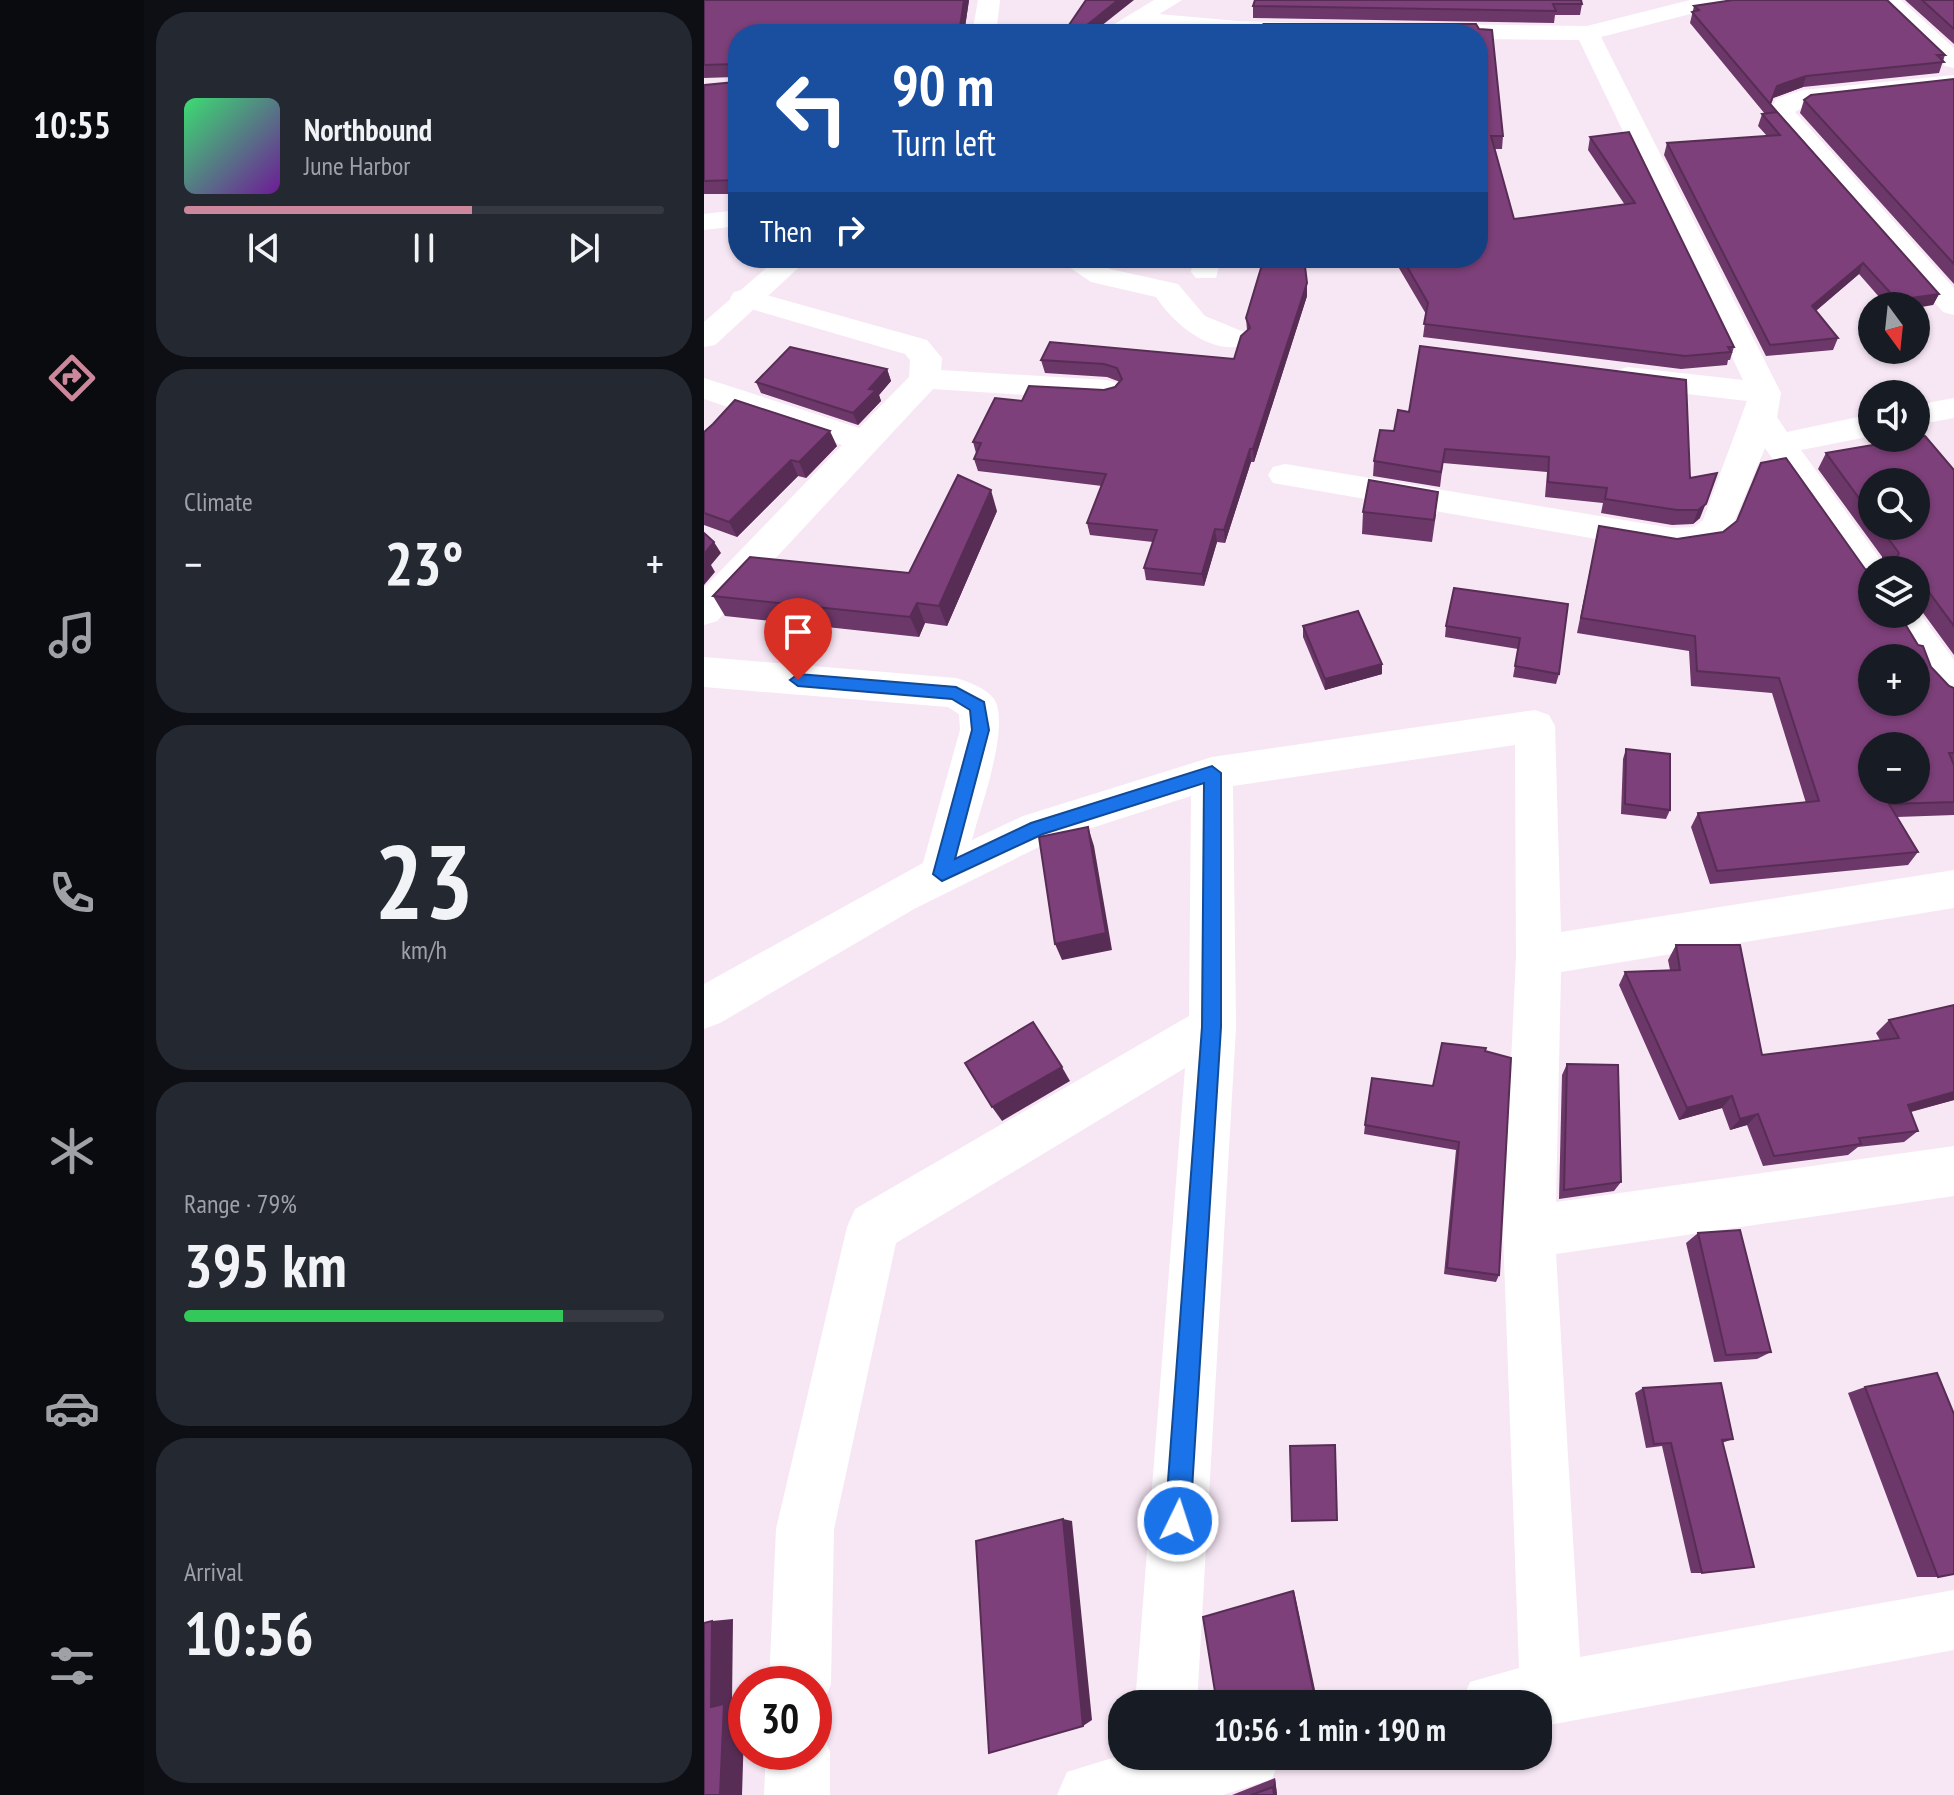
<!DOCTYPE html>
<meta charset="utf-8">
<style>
body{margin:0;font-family:"PT Sans Narrow",sans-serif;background:#242831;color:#f1f3f6;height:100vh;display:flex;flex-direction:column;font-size:30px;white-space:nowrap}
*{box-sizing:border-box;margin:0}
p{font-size:26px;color:#9ea1a6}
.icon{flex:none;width:44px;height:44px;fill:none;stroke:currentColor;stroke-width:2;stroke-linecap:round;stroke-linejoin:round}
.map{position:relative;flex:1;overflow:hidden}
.sheet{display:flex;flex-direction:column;gap:12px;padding:12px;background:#0d0f14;width:560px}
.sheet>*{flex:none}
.banner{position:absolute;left:24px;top:24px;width:760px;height:244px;border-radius:32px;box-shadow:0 2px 6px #0004;background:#1a4fa0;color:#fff;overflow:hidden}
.needle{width:52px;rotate:165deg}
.buttons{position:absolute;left:1154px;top:292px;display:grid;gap:16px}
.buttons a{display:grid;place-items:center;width:72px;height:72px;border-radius:50%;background:#171b24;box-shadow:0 2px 6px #0004;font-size:40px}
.speed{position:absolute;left:24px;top:1666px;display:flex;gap:16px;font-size:40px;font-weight:700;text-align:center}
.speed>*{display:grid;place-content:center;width:104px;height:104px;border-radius:50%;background:#171b24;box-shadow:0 2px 6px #0004;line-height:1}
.speed .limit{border:12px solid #d22;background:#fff;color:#111}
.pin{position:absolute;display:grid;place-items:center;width:68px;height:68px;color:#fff;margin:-82px -34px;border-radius:50% 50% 50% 0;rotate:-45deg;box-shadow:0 0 8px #0007}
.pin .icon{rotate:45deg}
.me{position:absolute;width:88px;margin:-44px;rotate:4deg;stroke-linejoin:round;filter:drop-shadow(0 0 6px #0008)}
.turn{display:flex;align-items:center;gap:28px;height:168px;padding:0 32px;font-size:36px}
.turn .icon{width:104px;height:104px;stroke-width:2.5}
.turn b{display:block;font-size:56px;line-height:68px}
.then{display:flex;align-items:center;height:76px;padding:0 32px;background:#0003;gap:16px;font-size:30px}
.big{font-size:60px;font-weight:600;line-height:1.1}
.sheet .widget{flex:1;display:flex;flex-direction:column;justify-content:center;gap:12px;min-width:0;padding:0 28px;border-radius:32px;background:#242831}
.sheet .dial{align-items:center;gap:0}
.dial b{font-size:104px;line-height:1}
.song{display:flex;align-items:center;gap:24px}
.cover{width:96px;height:96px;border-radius:12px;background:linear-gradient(135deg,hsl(140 70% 55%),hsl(280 70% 35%))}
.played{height:8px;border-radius:4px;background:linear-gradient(90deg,#cd879d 60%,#363941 60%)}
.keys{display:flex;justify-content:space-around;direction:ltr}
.heat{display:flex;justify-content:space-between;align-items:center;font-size:44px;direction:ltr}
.charge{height:12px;border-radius:6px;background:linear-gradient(90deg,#34c759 79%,#363941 0)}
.trip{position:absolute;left:404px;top:1690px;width:444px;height:80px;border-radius:32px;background:#171b24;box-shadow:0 2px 6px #0004;font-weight:600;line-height:80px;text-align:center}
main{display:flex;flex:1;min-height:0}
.dock{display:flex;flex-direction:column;width:144px;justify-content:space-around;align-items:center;background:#090b0e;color:#9ea1a6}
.dock .icon{width:56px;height:56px}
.dock .active{color:#cd879d}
.dock b{font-size:36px;color:#f1f3f6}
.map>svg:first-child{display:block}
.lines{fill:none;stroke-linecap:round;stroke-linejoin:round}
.minor{fill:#fff;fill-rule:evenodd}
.tertiary{fill:#fff;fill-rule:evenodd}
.wall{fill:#6c3769;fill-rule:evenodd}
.shaded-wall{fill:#582d55}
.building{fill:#7d407a;stroke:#582d55;stroke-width:2;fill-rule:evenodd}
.route{fill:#1a73e8;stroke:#114b97;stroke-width:2}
</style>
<main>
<nav class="dock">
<b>10:55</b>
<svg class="icon active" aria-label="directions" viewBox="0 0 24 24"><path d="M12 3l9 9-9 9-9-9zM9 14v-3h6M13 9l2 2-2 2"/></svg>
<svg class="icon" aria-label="music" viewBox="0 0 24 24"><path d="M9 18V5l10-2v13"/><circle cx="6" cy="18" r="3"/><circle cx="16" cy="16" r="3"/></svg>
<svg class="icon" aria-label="phone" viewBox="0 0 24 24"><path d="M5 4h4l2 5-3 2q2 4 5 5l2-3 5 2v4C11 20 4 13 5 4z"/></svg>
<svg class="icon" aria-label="climate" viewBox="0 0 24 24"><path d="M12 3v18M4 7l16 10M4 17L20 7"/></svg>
<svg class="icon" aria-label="car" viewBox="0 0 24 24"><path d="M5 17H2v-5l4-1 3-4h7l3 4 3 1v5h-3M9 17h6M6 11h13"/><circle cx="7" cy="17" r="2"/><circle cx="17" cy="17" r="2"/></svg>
<svg class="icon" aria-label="filters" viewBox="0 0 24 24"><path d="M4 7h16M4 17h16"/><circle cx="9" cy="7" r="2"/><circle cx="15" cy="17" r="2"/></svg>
</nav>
<section class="sheet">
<div class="widget">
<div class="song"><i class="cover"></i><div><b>Northbound</b><p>June Harbor</p></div></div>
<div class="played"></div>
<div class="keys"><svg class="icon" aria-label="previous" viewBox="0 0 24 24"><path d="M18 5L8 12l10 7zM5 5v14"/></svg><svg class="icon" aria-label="pause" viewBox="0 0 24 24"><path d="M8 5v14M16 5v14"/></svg><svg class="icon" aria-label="next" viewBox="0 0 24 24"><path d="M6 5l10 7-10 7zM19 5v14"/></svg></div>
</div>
<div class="widget"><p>Climate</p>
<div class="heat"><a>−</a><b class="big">23°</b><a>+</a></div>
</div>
<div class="widget dial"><b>23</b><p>km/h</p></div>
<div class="widget"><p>Range · 79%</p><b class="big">395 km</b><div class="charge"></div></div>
<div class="widget"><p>Arrival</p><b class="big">10:56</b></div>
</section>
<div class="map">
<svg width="1250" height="1795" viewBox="0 0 1250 1795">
<rect width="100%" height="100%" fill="#f7e7f5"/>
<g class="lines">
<g class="minor">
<path d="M986,0H1024L1021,5L897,37L1077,393L1073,417L1083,432L1168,414V436L1097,450L1184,570H1168V587L1155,583L1061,448L1024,536C1010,552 988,552 968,552L569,483L564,475L569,467L581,464L968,528L990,527L999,520L1043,401L924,387L913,384L908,377L913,370L924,367L1039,380L875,40L774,39V34H718L716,31L728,24L883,26Z"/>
<path d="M1172,0H1197L1250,48V68L1241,66Z"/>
<path d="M432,12L534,21L619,23L631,30L628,34H522L424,24L420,19Z"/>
<path d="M1250,75V89L1102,105L1091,112L1250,288V315L1239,312L1065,113L1072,99L1099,90Z"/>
<path d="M34,210V226L0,230V214Z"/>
<path d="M352,258H387L406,269L474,284L501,316L540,332L544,339L540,346C505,354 470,324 452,297L387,282Z"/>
<path d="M489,258H517L512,278H492L487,272Z"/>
<path d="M41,289L223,340L238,358L237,370L402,380L413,383L418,390L413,397L402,400L229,389L13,621L0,625V588L138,445L0,399V378L155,428L205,377L206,360L201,354L30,304L26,298L30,292Z"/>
<path d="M1250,398V418L1212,425V405Z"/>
<path d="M1212,608L1250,660V705C1233,700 1212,677 1212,658H1207L1177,614H1212Z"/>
<path d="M0,657L252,678C265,682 282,688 290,699C307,725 276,809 268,840L319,816L508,757L831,710L845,715L851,726L857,932L1250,870V908L857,972L852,1202L1250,1146V1196L852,1254L876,1657L1250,1590V1650L834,1727V1704H757L766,1682L815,1668L799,1232L812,956L811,745L529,786L532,1027L493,1704H431L481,1068L192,1243L130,1529L127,1684L118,1706L110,1709V1684H65L72,1529L143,1227L151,1209L485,1016L487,796L347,841L210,909L16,1023L0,1029V984L219,863L256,730L255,714L244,707L0,687Z"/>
<path d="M110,1727L117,1729L126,1752V1795H60L62,1752H110Z"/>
<path d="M418,1755V1756H577L568,1779L519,1795H353L363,1772Z"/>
</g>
<g class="tertiary">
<path d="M274,0H296L292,34H268Z"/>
<path d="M450,0H478L423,34H394Z"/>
<path d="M74,258H105L11,345L0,347V322Z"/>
</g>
</g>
<g class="wall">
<path d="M0,0H265L260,34H34V194H0V85L31,82V77L0,78Z"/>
<path d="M1201,0H1250V44Z"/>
<path d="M878,4L876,15H851L850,23L549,18V6Z"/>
<path d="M990,6L1241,55L1235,73L1099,87L1069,98L1067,104L1235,294L1229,305L1183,306L1155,274L1112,311L1134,338L1129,350L1062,356L960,155L963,143L1063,136L1054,126L1058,114H1061L986,23Z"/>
<path d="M560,24H772L799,136L798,149H791L810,219L921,205L884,150L886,137L1030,347L1026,360H1024L1023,365L977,369L719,337L722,314L689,258H774V34H560Z"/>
<path d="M1250,79V284L1096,113L1100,100Z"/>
<path d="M213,258H285L281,265Z"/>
<path d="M603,296L550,462H547L521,543L513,542L500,586L442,580L440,568L449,542L386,535L383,523L398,486L274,471L270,459L272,453L269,442L318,401L400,390L411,387L416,382L403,377L341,373L337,360L530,359L543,330L542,318Z"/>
<path d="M183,369L187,381L175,395L177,401L154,425L57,393L52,382Z"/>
<path d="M676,430L986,478L996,518L989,524L968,525L897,513L899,503L841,497L843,472L739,463L736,487L669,476L670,461Z"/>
<path d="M0,432L133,446L102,478L94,476L33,537L0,525Z"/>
<path d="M1122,453L1250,470V655L1214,606H1212V570H1173L1179,558L1114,469ZM1168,482L1212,526H1168Z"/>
<path d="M293,511L243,626L221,623L215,637L21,616L9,596L205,573Z"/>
<path d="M659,512L732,514L728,542L658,534Z"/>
<path d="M895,526L1227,667L1245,686L1250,688V815L1193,817L1214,852L1204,865L1006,884L987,827L994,813L1102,803L1068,693L987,686L985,651L873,633Z"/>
<path d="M864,604L855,674L852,684L809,677L814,649L741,637L742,626Z"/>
<path d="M599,626L678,674L621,690L599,637Z"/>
<path d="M922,749L966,810L962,819L917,814L919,759Z"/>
<path d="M972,945L1058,1055L1176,1040L1172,1033L1185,1020L1250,1005V1100L1207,1112L1214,1131L1200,1142L1154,1147L1144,1155L1059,1166L1043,1125L1026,1130L1018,1108L975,1120L915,985L921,972L966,970L964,960Z"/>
<path d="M781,1051L795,1275L792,1282L740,1274L752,1150L660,1134L661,1125L729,1086Z"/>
<path d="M863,1064L917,1182L910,1191L855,1199L858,1075Z"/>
<path d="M994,1233L1067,1352L1053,1359L1010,1362L982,1243Z"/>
<path d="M1161,1387L1234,1577H1213L1144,1393Z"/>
<path d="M939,1388L1029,1439L1018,1443L998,1573H987L958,1446L942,1448L931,1393Z"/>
<path d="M571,1778L573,1795H528Z"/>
</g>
<g class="shaded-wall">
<path d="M260,0H265L260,34H255Z"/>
<path d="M414,0H430L387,34H372Z"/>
<path d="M1102,76L1099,87L1069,98L1067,105L1073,86Z"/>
<path d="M1159,263L1155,274L1103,318L1108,306Z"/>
<path d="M603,283V296L550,462L549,449Z"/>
<path d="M1235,294L1229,305L1212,308V306H1190L1193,300Z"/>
<path d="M183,369L187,381L175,395L177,401L154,425L149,413L165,389Z"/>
<path d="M126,431L133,446L102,478L95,462Z"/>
<path d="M546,449L547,462L521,543L520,530Z"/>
<path d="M87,460L94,476L33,537L25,522Z"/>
<path d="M1008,488L996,518L989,524L994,510Z"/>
<path d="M287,490L293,511L243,626L235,606Z"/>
<path d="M511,529L513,542L500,586L498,574Z"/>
<path d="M10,542L17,553L7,565L11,572L0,585V554Z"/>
<path d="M213,603L221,623L215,637L206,617Z"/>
<path d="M678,664V674L621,690V679Z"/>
<path d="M384,827L390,846L408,950L358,960L351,944Z"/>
<path d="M358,1067L366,1081L298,1121L288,1107Z"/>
<path d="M1250,1092V1100L1190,1116L1204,1105Z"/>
<path d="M1028,1096L1018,1108L975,1120L983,1108Z"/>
<path d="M1054,1114L1043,1125L1026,1130L1036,1119Z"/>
<path d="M359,1519L368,1521L388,1720L379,1726Z"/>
<path d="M590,1590L614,1704H612L589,1591Z"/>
<path d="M29,1619L28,1702L41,1699L38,1795H16L7,1707L8,1621Z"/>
<path d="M571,1778L573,1795H570L569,1787Z"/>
</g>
<g class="building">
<path d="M0,0H260L255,34H34V180L0,181V85L31,82V64L0,65Z"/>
<path d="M382,0H414L372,34H364L361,31Z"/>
<path d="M551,0H877L878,4H849L852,11L549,6Z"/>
<path d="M1029,0H1183L1241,55H1233L1240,62L1102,76L1073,86L1066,104L1235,294L1193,300L1159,263L1108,306L1134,338L1066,345L963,143L1076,135L1058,114L1073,112L988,12L995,10L990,6Z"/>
<path d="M1218,0H1250V29Z"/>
<path d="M560,24H772L775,29L788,30L799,136H787L810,219L931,203L886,137L925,132L1030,347H1024L1027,352L981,356L720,324L724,303L698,258H774V34H566Z"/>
<path d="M1250,79V264L1100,100L1107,95Z"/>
<path d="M560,258H600L603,283L549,449H546L520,530L511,529L498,574L440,568L453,530L383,523L402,474L270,459L277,443L269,442L291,398L318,401L325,386L400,390L411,387L418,379L413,368L400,364L337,360L346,342L530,359L537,336L546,328L542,318Z"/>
<path d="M716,346L982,380L986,478L1013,473L1002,504L994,510H973L901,499L903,488L844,482L845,457L741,449L737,472L670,461L676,430L690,431L694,410L705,412Z"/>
<path d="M86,347L183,369L165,389L172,390L149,413L52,382Z"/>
<path d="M31,400L126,431L95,462L87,460L25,522L0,513V432L9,424Z"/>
<path d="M1221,436L1250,470V626L1224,591L1219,590L1218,596H1212V570H1179V557H1193L1195,553L1175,526H1212V482H1168V516L1122,453Z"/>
<path d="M1082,458L1161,569L1168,571V614H1195L1214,645L1219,646L1227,667L1245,686L1250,688V753H1245L1250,765V802L1185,804L1214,852L1013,871L994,813L1115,801L1075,678L993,671L991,636L877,618L895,526L973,539L1019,532L1033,521L1057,463ZM1168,658H1212V702H1168ZM1168,746H1212V790H1168Z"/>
<path d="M254,475L287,490L235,606L213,603L206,617L9,596L46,557L205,573Z"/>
<path d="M665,480L734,492L730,520L659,512Z"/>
<path d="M0,533L10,542L0,554Z"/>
<path d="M750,588L864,604L855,674L811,666L816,638L742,626Z"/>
<path d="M654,611L678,664L621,679L599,626Z"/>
<path d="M922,749L966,754V810L921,804Z"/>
<path d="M384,827L402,933L351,944L335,837Z"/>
<path d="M972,945H1036L1058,1055L1195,1038L1185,1020L1250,1005V1092L1204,1105L1214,1131L1155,1138L1157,1144L1070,1156L1054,1114L1036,1119L1028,1096L983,1108L921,972L976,970Z"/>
<path d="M329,1022L358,1067L288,1107L261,1063Z"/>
<path d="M738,1043L782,1048L781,1051L807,1058L795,1275L743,1268L755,1142L661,1125L668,1078L729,1086Z"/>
<path d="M863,1064L914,1065L917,1182L860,1190Z"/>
<path d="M1036,1230L1067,1352L1022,1355L994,1233Z"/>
<path d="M1233,1373L1250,1414V1574L1234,1577L1161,1387Z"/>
<path d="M1017,1383L1029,1439L1018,1440L1050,1567L998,1573L967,1443L950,1444L939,1388Z"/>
<path d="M631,1445L633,1520L588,1521L586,1446Z"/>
<path d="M359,1519L379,1726L285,1753L272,1541Z"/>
<path d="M589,1591L612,1704H513L499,1617Z"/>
<path d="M8,1621L7,1707L20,1704L16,1795H0V1623Z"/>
<rect x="522" y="1756" width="44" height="4"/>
<path d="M569,1787L570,1795H547Z"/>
</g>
<path class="route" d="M94,674L252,687L280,702L285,730L251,859L327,823L508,766L517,773V1027L486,1521L482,1529L474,1533L465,1529L461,1521L498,1027L500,783L339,834L238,881L229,874L268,730L266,710L248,699L94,686L86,680Z"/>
</svg>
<div class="buttons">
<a><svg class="needle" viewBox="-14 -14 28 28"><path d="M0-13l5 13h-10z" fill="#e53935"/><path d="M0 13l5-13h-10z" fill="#9ea1a6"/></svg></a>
<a><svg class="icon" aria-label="sound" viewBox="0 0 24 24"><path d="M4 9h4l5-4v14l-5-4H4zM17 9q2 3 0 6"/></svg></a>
<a><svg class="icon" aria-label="search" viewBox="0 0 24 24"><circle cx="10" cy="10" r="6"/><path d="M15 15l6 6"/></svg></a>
<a><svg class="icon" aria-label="layers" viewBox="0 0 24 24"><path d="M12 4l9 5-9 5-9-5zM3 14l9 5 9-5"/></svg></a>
<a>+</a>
<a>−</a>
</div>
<div class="speed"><div class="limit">30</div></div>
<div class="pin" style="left:94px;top:680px;background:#d93025"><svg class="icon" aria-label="arrive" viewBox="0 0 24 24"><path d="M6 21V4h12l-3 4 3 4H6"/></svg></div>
<svg class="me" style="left:474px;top:1521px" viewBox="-20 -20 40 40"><circle r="17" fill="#1a73e8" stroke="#fff" stroke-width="3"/><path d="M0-11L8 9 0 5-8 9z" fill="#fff"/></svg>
<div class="trip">10:56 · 1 min · 190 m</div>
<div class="banner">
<div class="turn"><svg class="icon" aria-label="left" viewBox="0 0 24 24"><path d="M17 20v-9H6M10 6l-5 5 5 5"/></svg><div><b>90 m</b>Turn left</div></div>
<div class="then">Then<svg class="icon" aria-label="right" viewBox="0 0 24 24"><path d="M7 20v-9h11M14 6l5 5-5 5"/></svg></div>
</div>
</div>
</main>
